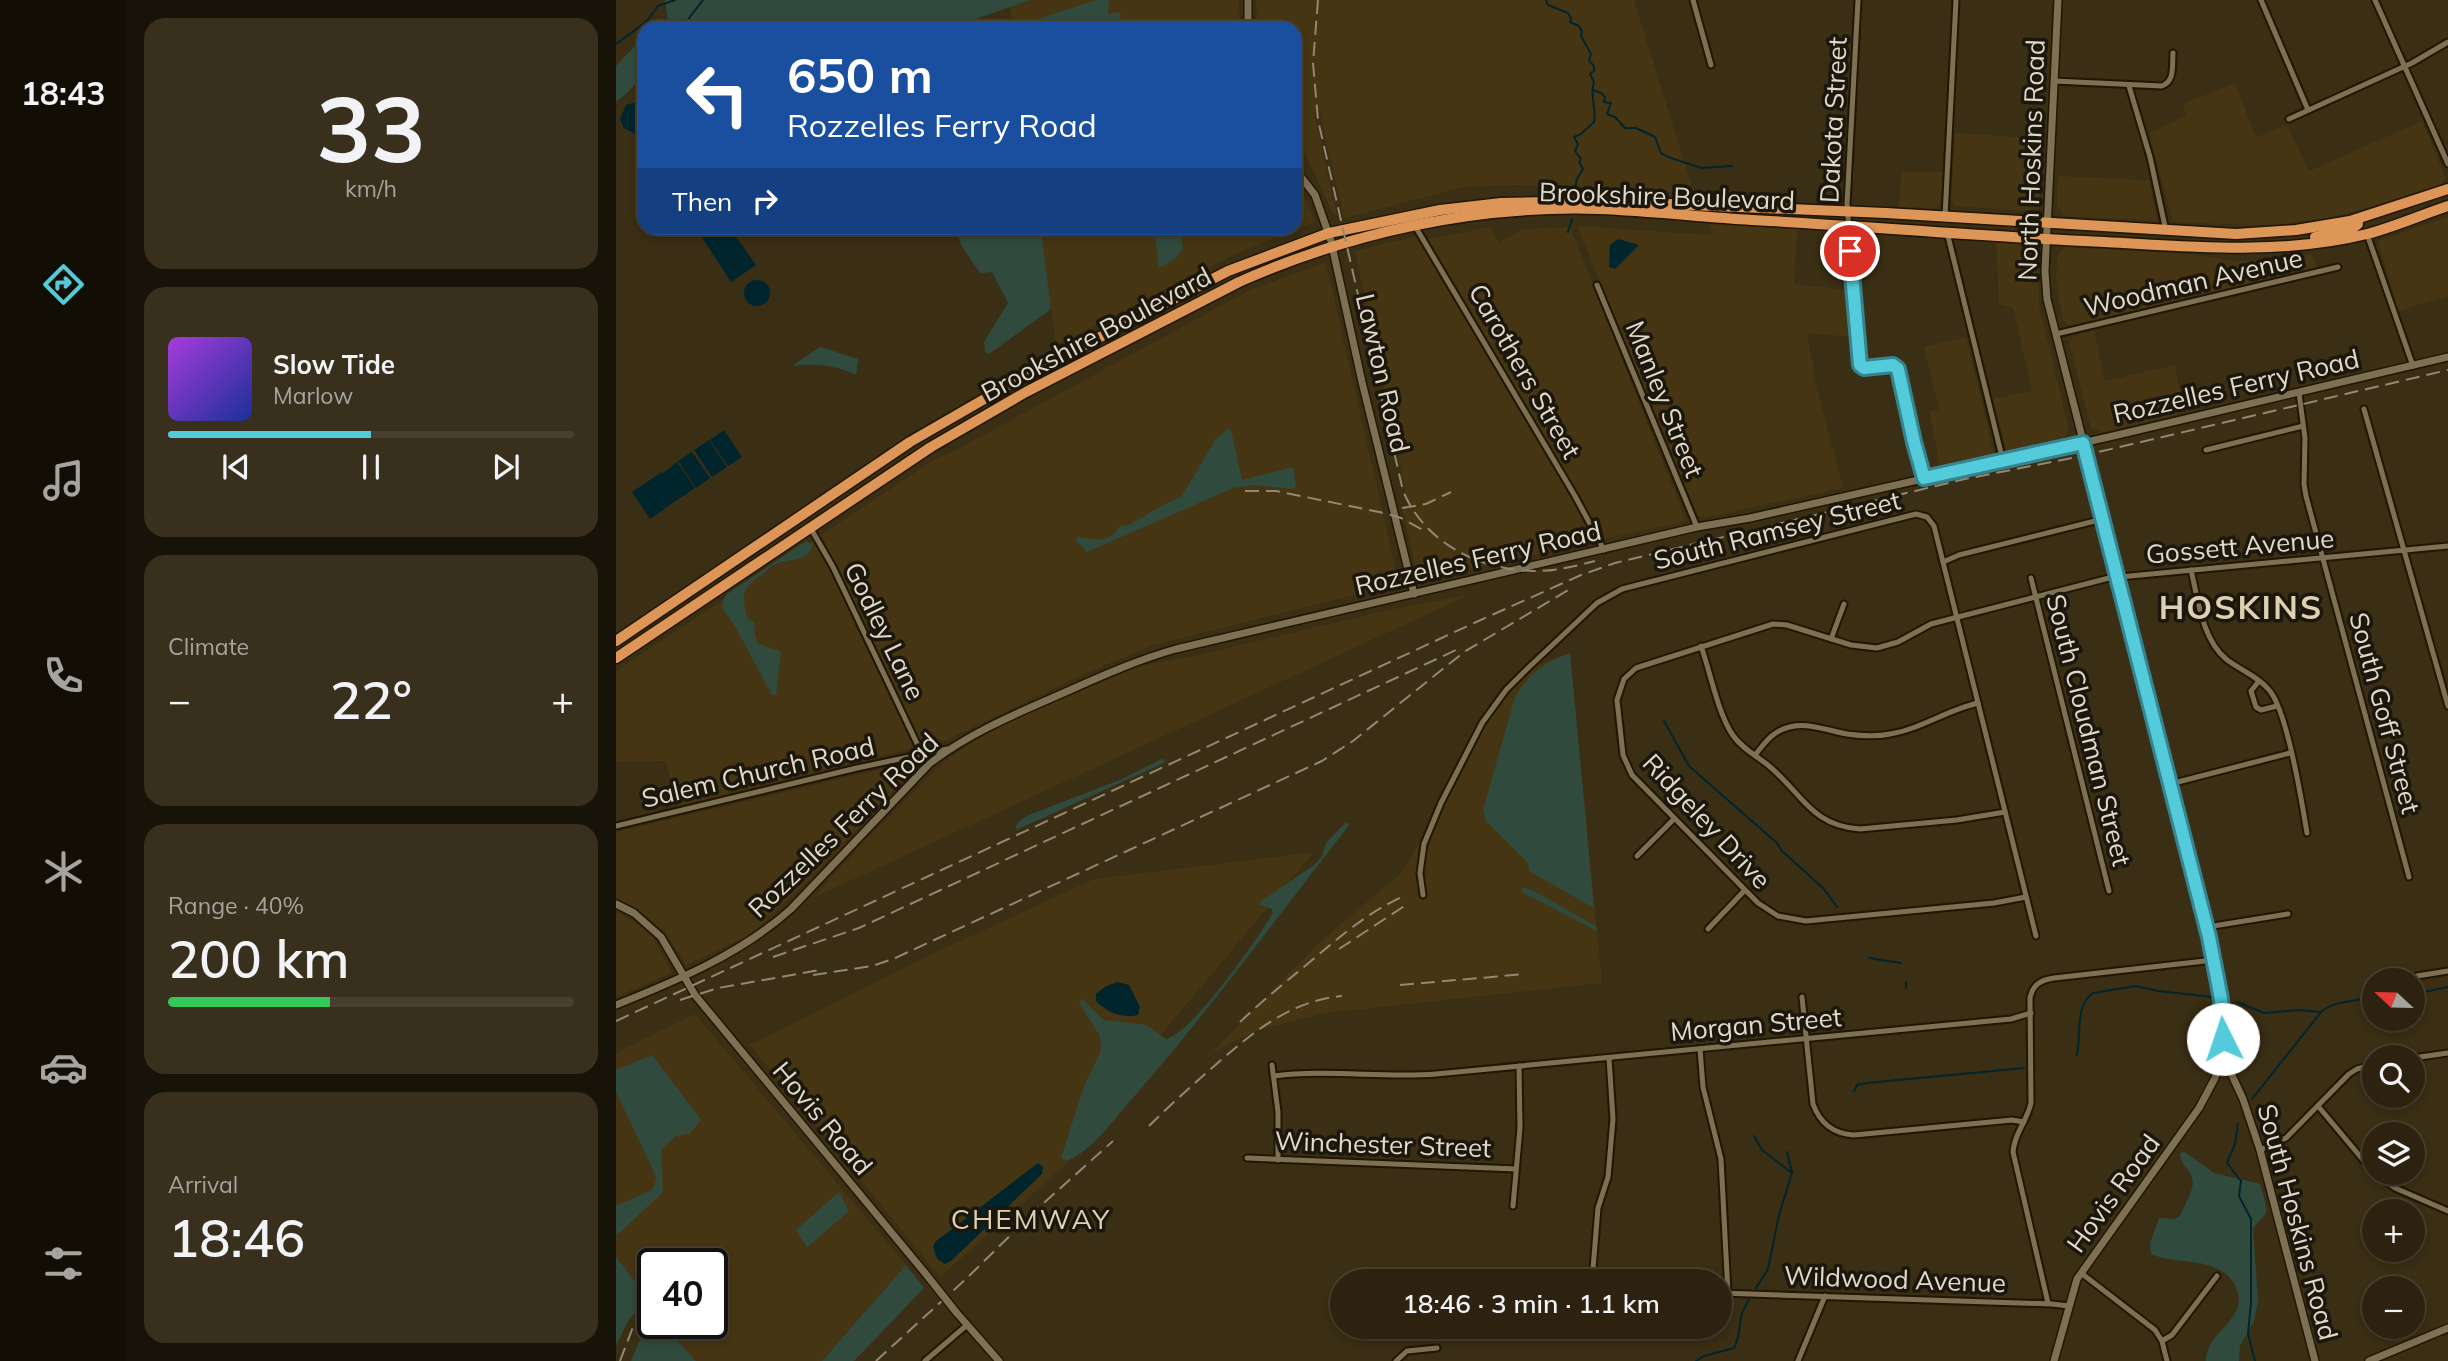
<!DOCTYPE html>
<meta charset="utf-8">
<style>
body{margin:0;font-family:Mulish,sans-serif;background:#382f1d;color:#f1f3f6;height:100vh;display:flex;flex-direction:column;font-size:26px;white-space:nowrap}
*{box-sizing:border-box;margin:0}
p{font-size:23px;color:#a6a49e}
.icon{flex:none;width:38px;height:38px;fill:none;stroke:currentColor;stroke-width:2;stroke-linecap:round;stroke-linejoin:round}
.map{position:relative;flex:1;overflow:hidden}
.side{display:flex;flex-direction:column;gap:18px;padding:18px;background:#181308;width:490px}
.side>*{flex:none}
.guide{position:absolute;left:21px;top:21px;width:665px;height:214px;border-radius:21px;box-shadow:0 4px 10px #0003,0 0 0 2px #483f2f;background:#1a4fa0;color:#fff;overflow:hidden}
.needle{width:46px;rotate:292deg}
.controls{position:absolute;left:1746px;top:968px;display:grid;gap:14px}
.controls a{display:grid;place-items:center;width:63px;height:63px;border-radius:50%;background:#2c220f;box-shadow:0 4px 10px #0003,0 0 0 2px #483f2f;font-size:35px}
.speed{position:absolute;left:21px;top:1248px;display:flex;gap:14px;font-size:35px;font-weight:700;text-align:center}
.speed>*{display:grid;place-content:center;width:91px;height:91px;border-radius:50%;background:#2c220f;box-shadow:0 4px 10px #0003,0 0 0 2px #483f2f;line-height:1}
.speed .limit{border:4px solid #111;border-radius:10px;background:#fff;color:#111}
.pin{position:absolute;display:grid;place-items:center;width:60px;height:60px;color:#fff;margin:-30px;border:4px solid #fff;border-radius:50%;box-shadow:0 2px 7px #0007}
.me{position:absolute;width:77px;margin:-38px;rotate:356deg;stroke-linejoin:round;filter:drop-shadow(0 0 5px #0008)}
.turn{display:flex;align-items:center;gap:24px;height:147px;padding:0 35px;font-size:32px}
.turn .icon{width:91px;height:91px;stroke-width:2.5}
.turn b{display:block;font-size:49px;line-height:60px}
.then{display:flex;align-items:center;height:66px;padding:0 35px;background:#0003;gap:14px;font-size:26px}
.big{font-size:52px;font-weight:600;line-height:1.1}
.side .tile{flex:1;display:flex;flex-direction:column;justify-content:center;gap:10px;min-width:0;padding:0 24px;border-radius:21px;background:#382f1d}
.side .dial{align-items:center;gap:0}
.dial b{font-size:91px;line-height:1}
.song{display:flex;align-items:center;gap:21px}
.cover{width:84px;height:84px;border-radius:10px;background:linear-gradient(135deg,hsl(280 70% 55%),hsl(230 70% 35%))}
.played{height:7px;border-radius:4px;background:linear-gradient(90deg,#53cbdb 50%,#483f2f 50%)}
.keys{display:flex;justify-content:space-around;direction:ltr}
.heat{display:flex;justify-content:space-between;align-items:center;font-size:38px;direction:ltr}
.charge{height:10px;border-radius:5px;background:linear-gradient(90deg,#34c759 40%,#483f2f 0)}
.trip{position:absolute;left:714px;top:1269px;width:402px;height:70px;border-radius:35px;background:#2c220f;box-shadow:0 4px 10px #0003,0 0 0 2px #483f2f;font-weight:600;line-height:70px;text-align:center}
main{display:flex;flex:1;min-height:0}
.menu{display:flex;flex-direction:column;width:126px;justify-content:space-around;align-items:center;background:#120e06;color:#a6a49e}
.menu .icon{width:49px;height:49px}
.menu .active{color:#53cbdb}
.menu b{font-size:32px;color:#f1f3f6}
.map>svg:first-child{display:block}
.built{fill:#453513}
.green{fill:#304b3d}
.water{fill:#00252d}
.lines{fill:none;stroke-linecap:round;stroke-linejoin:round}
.stream{stroke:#00252d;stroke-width:2}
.minor-casing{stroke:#211600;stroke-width:9}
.tertiary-casing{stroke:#211600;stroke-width:10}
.trunk-casing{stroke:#211600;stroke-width:13}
.minor{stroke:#7d7054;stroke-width:5}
.tertiary{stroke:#7d7054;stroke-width:7}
.trunk{stroke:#dd9658;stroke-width:10}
.rail{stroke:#928873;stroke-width:2;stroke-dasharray:14 7;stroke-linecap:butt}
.tertiary-bridge-casing{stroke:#211600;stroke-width:10;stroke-linecap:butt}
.tertiary-bridge{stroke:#7d7054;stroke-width:7}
.route-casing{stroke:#36848e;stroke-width:18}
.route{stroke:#53cbdb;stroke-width:12}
.labels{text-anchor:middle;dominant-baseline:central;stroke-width:7;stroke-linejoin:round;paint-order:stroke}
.street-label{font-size:26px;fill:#e1d9ca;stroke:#1c170c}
.neighbourhood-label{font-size:28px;letter-spacing:2px;fill:#dfd0b2;stroke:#1c170c}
.district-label{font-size:33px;font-weight:bold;letter-spacing:2px;fill:#dfd0b2;stroke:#1c170c}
</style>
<main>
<nav class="menu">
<b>18:43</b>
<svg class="icon active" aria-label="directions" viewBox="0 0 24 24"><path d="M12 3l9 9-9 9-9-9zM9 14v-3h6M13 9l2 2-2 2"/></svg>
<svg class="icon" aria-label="music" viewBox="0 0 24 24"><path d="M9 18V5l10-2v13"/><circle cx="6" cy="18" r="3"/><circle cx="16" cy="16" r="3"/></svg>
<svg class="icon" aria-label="phone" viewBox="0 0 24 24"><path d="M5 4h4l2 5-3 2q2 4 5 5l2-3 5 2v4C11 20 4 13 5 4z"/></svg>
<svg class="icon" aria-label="climate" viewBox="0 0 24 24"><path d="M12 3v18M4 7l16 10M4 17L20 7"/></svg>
<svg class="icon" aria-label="car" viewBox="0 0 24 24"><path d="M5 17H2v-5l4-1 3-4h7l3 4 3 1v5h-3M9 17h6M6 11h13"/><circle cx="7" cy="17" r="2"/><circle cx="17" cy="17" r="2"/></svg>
<svg class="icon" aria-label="filters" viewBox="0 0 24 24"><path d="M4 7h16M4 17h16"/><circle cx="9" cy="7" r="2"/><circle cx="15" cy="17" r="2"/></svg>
</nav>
<section class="side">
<div class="tile dial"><b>33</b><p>km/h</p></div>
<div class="tile">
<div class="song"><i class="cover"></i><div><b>Slow Tide</b><p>Marlow</p></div></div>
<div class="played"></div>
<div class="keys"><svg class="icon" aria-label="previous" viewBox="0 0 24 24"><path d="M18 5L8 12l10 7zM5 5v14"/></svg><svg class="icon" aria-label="pause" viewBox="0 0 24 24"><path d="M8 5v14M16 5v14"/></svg><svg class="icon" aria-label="next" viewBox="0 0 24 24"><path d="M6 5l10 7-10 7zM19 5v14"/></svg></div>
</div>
<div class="tile"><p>Climate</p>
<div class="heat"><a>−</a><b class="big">22°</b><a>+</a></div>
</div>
<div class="tile"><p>Range · 40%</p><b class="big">200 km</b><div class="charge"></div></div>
<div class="tile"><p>Arrival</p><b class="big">18:46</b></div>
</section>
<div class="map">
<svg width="1832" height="1361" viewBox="0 0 1832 1361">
<rect width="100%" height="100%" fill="#3a2e14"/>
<g class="built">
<path d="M393,0H623L624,28H398Z"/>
<path d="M640,0H1018L1078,193L901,185L849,187L728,218L703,110L698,113L721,215L716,212L692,159L679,140V28H641Z"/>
<path d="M1619,83L1640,137L1671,125L1693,171L1806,121L1830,179L1823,186L1756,207L1713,218L1667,224L1633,225L1557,222L1533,134L1570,116L1567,104Z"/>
<path d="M1339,133L1429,139L1422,209L1403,211L1339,206L1335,200Z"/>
<path d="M1285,172H1327L1324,202L1321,208L1283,207Z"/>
<path d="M1442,176L1533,180L1541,221L1448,216L1441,206Z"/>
<path d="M679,187L691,202L699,222L619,254L440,345L425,228H679Z"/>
<path d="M1832,217V296L1782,311L1762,241Z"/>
<path d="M1094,224L1181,229L1178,284L1233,290L1236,337L1191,333L1201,387L1227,488L1088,518L1082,516L961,226L1097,235Z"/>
<path d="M875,227L883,242L907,229L954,227L1070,521L988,539L811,239Z"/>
<path d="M800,236L906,411L979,541L803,581L786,507L792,505L739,251Z"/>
<path d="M1380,243L1413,244L1421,253L1423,305L1453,429L1447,440L1391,453L1377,399L1416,391L1397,308L1383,304Z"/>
<path d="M1451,247L1570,254L1623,261L1696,254L1701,267L1453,326L1447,320L1440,282L1441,257L1446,250Z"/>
<path d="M710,262L783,584L534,646L457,679L331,740L63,806L49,761L0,762V671L319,459L338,451L634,290Z"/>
<path d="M1478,330L1489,381L1559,365L1568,413L1487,432L1475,428L1453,343L1457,336Z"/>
<path d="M1350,337L1378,454L1323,464L1314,412L1323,409L1308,347Z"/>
<path d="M855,594L197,898L244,846L328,762L376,729L520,667L582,655L777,609Z"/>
<path d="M954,653L986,983L709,1013L645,1029L601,1050L586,1062L704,942L786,872L839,783L864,733L890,695L918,666Z"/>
<path d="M287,764L293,769L291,777L192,881L141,929L127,939L105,949L70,965L49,932L22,909L0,898V832Z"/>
<path d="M698,852L492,1098L449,1165L324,1277L134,1045L323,951L478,879Z"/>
<path d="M0,912L17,921L37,937L56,973L0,997Z"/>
<path d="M79,1014L290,1265L206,1361H15L26,1335L37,1322L96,1323V1264H37V1313L0,1267V1053Z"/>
</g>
<g class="green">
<path d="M49,0H414L333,28H53Z"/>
<path d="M481,0H493L492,14L504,12L506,28H393Z"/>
<path d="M28,36V74L11,93L0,102V66Z"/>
<path d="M340,228H425L435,309L373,354L369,352L368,342L392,303L376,272L364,273L345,245Z"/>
<path d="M538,228H563L567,249L559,259L543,268Z"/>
<path d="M204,347L242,359L240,375C219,365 198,363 176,366Z"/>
<path d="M612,429L615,430L626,480L677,467L680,485L677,489L638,485L617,488L471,552L459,539L462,537C482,539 492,545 504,526L513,525L549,504L566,496L599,440Z"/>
<path d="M190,541L197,544C193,562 176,558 162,563C157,565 152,570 148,573C127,587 124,594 132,619L139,622L138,630L141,643L165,652L160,695H156L120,628L106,608L107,600L111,594Z"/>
<path d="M954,653L978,908L913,871L912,863L870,821L867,810L899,697C913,673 929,662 954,653Z"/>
<path d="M546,759L549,760L548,763L400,830C398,822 407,819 413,815L506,779Z"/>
<path d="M729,823L734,824C662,916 593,1011 516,1099C497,1120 477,1150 451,1161L445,1158L467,1089L485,1050L484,1036L463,1003L466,999L488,1020L531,1025L550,1039C575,1034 636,946 652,921L657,913L656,909L644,905V902L698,865L706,856L710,843Z"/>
<path d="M906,888L914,889L980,926L981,931L906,892L904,889Z"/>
<path d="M36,1055L85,1120L74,1133L60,1136L45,1149L47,1192L0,1236V1206L36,1190L41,1178L0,1092V1070Z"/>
<path d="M1569,1152L1598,1173L1644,1184C1646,1192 1653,1207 1649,1214C1646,1220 1640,1223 1637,1229L1642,1300L1638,1321L1624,1346L1623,1361H1590C1589,1333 1632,1320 1621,1290C1608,1254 1560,1266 1535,1254L1534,1243L1543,1218L1559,1219L1564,1216C1568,1206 1580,1188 1576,1178C1573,1167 1564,1165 1564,1153Z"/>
<path d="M223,1192L233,1211L191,1247L180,1230Z"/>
<path d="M0,1257L32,1298L12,1321L0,1345Z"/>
<path d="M290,1265L308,1288L238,1361H206Z"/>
<path d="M37,1322L45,1323L80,1361H15L26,1335Z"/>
</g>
<g class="water">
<path d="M20,102L28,104V131L18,133L8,128L4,119L10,105Z"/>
<path d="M91,228H114L140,265L115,282L83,233Z"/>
<path d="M1002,239L1023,245L999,269L993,267L994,245Z"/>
<circle cx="141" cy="293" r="13"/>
<path d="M108,430L126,457L112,466L94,440Z"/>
<path d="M93,440L111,467L96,477L78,450Z"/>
<path d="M76,452L94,478L80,488L62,461Z"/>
<path d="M61,462L79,488L49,508L45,503L49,509L34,519L16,492L46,472L47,473Z"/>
<path d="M502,982L513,985L524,1007L522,1015C508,1019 490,1012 480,1001V994L490,986Z"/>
<path d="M422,1163L427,1167L426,1174L335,1261L329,1264L321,1259L317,1247L319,1242Z"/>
</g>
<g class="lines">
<g class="stream">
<path d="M930,0L932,5L952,13L955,18L954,22L963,26L966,32L965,36L975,54L973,61L978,66V71L974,74L978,82C973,95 981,109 978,122L965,134L958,137L962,144L959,151L965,159L963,162L967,169L961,179L959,188"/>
<path d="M62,28L70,22L87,0"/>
<path d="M0,44L30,22L42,6L59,0"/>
<path d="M21,87L28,78"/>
<path d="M976,90L985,93L989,97L988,102L995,103L991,114L999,117L1009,128H1020L1039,137L1045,153L1052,157L1085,168L1116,166"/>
<path d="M952,232L956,219"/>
<path d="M1048,721L1073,766L1161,843L1165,850L1208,889L1221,907"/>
<path d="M1253,958L1285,963"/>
<path d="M1290,982V988"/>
<path d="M1797,991L1803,993L1832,987"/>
<path d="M1621,1002L1648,1013L1683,1010L1704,1012"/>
<path d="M1461,1055C1465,1036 1459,1005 1477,993L1520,986L1542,991L1596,997"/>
<path d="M1238,1091L1241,1085L1251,1083L1408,1068"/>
<path d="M1636,1099L1705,1012C1721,998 1742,1005 1759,992"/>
<path d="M1622,1124L1619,1144L1611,1163L1625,1181L1623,1196L1635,1219V1303L1632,1334L1639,1361"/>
<path d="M1138,1136L1146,1150L1176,1173"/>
<path d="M1140,1288L1152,1269L1163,1215L1176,1173L1171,1152"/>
<path d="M1080,1361L1088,1356L1118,1348C1128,1329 1119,1319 1133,1300"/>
</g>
<defs>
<g id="minor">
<path d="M1077,0L1095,65"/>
<path d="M1242,0L1231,204L1243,363L1248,368L1277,365L1282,369L1298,442L1309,478"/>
<path d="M1645,0L1692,110"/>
<path d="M1759,0L1832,164"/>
<path d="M1438,81L1546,86C1559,81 1556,66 1557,53"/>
<path d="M1513,86L1534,157L1550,231"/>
<path d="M1673,119L1796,63L1832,42"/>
<path d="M1329,217L1340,0"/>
<path d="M799,226L959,496L988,550"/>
<path d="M1331,232L1387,461"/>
<path d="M1751,234L1797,366"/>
<path d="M981,285L1081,527"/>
<path d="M1440,334L1722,267"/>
<path d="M1683,393L1689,438L1688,484L1690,496L1793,877"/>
<path d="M1748,409L1832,706"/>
<path d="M1590,450L1687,426"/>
<path d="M194,527L217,567L306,754"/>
<path d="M1327,562L1343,555L1487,519"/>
<path d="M1575,570C1582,599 1586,639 1610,659C1624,670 1643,677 1654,691C1671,713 1686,802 1691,833"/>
<path d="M1415,578L1493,891"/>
<path d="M1215,639L1228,604"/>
<path d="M1085,646C1094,671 1102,713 1116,734C1125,748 1141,756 1153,766C1186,793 1195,826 1244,829L1341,820L1389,812"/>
<path d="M1643,681L1635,691L1640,707L1645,710L1661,706"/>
<path d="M1139,755C1145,748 1150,740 1157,735C1180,717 1205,729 1231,734C1245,736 1260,737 1274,734C1305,729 1331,710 1362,703"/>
<path d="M1554,784L1674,753"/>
<path d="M0,826L241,768L331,749"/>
<path d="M1021,856L1057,820"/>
<path d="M807,895L804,873L808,844L825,803L866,723L890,690L912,668L981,603L1006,589L1300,514L1311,517L1318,526L1420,936"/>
<path d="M1410,897L1378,903L1190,921L1162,916L1142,903L1016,775L1007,755L1001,700L1008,679L1020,668L1157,624L1171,625L1235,645L1261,648L1282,642L1315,624L1493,578L1832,546"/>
<path d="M1591,927L1672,914"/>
<path d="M1092,929L1129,890"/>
<path d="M1801,976L1832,971"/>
<path d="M1186,997L1197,1104C1204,1123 1217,1134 1238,1135L1396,1120L1408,1122"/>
<path d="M1084,1049L1087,1087L1105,1159L1112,1293"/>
<path d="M1797,1058L1832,1053"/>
<path d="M656,1065L662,1112V1160"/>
<path d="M658,1076C711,1069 766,1078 820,1074L1395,1019L1415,1013"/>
<path d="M1702,1106L1758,1173L1779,1188L1832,1211"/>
<path d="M1644,1150L1670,1138L1733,1074L1741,1069L1759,1064"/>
<path d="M631,1158L900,1169"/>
<path d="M897,1206L904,1128L903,1066"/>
<path d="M1465,1273L1539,1330L1546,1341L1551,1361"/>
<path d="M976,1281L982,1208L992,1177L997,1119L993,1058"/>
<path d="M1104,1293L1436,1304L1453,1306"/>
<path d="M1432,1303L1397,1152C1398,1134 1411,1121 1415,1103L1414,998C1417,984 1425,980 1438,978L1598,960"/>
<path d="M1546,1341L1556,1335L1601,1276"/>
<path d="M309,1361L351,1325"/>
<path d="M780,1361L791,1351L821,1348"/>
<path d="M1182,1361L1209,1296"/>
</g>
<g id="tertiary">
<path d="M632,0V28"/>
<path d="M1442,0L1429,271L1431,299L1593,937L1605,999L1607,1056L1627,1099L1644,1150L1699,1361"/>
<path d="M679,169L699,195L715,241L746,382L798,594"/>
<path d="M0,904L18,913L45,937L79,995L309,1273"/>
<path d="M0,1005C62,980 125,954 175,909L313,764C351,735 392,717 436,698C477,680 517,661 560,649L1081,527L1134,518L1497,436L1832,357"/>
<path d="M340,1312L383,1361"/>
<path d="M1438,1361L1461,1279L1583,1108L1599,1078L1606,1057"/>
<path d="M1753,1361L1832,1328"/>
</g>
<g id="trunk">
<path d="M1699,237L1737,228L1742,224L1741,219"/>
<path d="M0,641L294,442L403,379L612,271L713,233L824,210L885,203L979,201L1270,213L1620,234L1680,230L1734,221L1832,189"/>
<path d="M0,658L315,447L410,392L623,282C736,232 859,205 983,209C1034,211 1085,217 1136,220C1247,226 1357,236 1468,241C1561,245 1659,257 1751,234C1778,227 1805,215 1832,206"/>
</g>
</defs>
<use href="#minor" class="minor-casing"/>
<use href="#tertiary" class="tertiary-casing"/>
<use href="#trunk" class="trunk-casing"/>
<use href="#minor" class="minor"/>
<use href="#tertiary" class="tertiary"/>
<use href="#trunk" class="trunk"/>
<g class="rail">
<path d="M702,0L697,63L702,120L787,491C809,543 864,571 920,571C940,571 960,566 979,561"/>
<path d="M629,491H660L768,513L785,518L807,530"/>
<path d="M786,508L810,504L835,492"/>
<path d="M723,949L793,903"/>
<path d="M157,957L243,928L840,650"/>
<path d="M197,975L256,966L277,959L706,761L737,741L848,652L954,589"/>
<path d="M784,985L909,974"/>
<path d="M64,1000L102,988L204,970"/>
<path d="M0,1021L858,623L965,575L999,563L1349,479L1461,457L1832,370"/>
<path d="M624,1022C647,1000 671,981 695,961C726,935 752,912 790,895"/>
<path d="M533,1126C556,1103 580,1082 605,1060C641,1029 676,1001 726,996"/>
<path d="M4,1361L17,1327L37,1304"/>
<path d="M260,1361L350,1279L421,1209L497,1141"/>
</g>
<defs>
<path id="tertiary-bridge" d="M309,1273L340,1312"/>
</defs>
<use href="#tertiary-bridge" class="tertiary-bridge-casing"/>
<use href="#tertiary-bridge" class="tertiary-bridge"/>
</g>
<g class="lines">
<defs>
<path id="route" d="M1234,251L1244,365L1248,368L1277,365L1282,369L1298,442L1308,478L1467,443L1593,937L1605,999L1607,1039"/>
</defs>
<use href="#route" class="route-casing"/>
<use href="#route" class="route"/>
</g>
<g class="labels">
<g class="street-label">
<text transform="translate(1217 120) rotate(-87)">Dakota Street</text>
<text transform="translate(1415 160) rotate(-88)">North Hoskins Road</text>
<text transform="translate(1051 196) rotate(2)">Brookshire Boulevard</text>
<text transform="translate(1577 282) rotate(-13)">Woodman Avenue</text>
<text transform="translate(480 334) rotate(-28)">Brookshire Boulevard</text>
<text transform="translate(909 371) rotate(60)">Carothers Street</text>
<text transform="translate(767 373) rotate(77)">Lawton Road</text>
<text transform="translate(1620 386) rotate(-13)">Rozzelles Ferry Road</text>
<text transform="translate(1049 399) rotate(68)">Manley Street</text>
<text transform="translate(1161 530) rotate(-14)">South Ramsey Street</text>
<text transform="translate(1624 546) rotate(-5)">Gossett Avenue</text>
<text transform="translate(862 558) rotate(-13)">Rozzelles Ferry Road</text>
<text transform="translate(269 631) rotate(64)">Godley Lane</text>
<text transform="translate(1769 713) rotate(75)">South Goff Street</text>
<text transform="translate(1473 730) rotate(76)">South Cloudman Street</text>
<text transform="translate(142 772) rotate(-13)">Salem Church Road</text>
<text transform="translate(1091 821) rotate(47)">Ridgeley Drive</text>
<text transform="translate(227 825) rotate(-44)">Rozzelles Ferry Road</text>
<text transform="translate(1140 1024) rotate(-5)">Morgan Street</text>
<text transform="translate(207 1118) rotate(50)">Hovis Road</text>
<text transform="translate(767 1144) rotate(2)">Winchester Street</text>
<text transform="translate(1497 1193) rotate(-54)">Hovis Road</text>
<text transform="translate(1682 1222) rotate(75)">South Hoskins Road</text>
<text transform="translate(1279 1279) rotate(2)">Wildwood Avenue</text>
</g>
<g class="neighbourhood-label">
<text x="415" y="1218">CHEMWAY</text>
</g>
<g class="district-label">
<text x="1625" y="606">HOSKINS</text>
</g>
</g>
</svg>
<div class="controls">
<a><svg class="needle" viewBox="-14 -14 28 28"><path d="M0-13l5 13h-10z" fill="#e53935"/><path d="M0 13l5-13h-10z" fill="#a6a49e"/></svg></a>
<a><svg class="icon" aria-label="search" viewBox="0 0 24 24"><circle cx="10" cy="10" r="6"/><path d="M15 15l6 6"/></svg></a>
<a><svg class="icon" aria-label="layers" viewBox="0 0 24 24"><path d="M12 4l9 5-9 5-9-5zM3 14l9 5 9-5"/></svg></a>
<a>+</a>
<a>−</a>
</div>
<div class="speed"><div class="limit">40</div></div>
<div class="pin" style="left:1234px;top:251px;background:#d93025"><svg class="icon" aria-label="arrive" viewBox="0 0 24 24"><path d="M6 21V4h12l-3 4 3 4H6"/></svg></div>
<svg class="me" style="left:1607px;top:1039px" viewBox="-20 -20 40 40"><circle r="19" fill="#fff"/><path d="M0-13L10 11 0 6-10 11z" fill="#53cbdb"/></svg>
<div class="trip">18:46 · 3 min · 1.1 km</div>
<div class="guide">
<div class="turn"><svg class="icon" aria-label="left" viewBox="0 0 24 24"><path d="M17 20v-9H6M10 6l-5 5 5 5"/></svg><div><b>650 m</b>Rozzelles Ferry Road</div></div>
<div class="then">Then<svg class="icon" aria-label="right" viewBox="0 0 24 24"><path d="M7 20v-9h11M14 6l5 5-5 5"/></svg></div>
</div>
</div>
</main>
